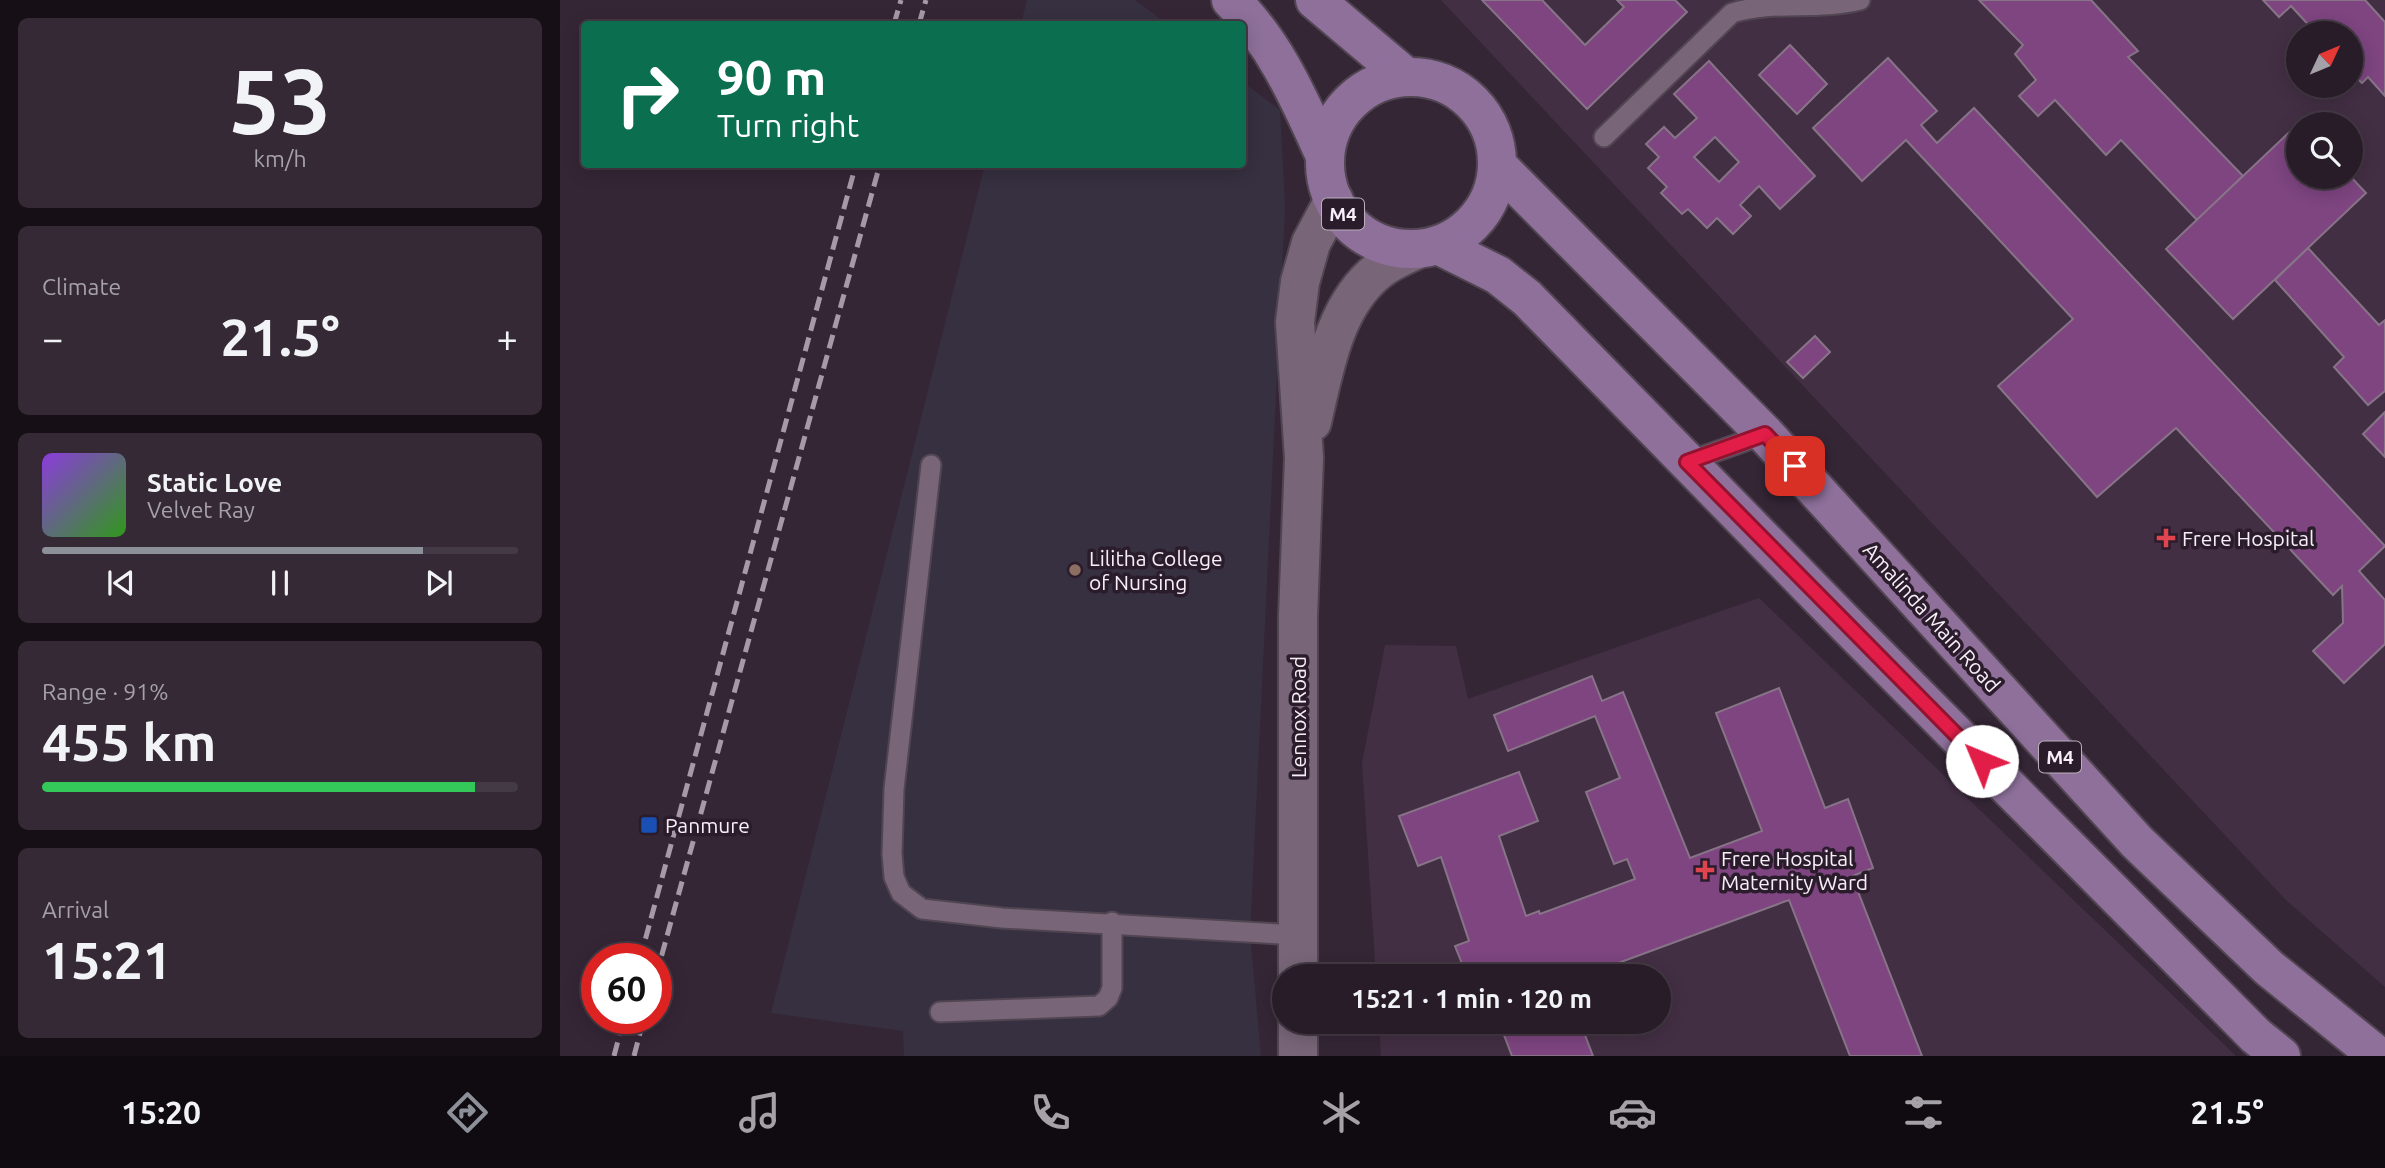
<!DOCTYPE html>
<meta charset="utf-8">
<style>
body{margin:0;font-family:Ubuntu,sans-serif;background:#342934;color:#f1f3f6;height:100vh;display:flex;flex-direction:column;font-size:26px;white-space:nowrap}
*{box-sizing:border-box;margin:0}
p{font-size:23px;color:#a5a1a8}
.icon{flex:none;width:38px;height:38px;fill:none;stroke:currentColor;stroke-width:2;stroke-linecap:round;stroke-linejoin:round}
.map{position:relative;flex:1;overflow:hidden}
.details{display:flex;flex-direction:column;gap:18px;padding:18px;background:#160f16;width:560px}
.details>*{flex:none}
.guide{position:absolute;left:21px;top:21px;width:665px;height:147px;border-radius:7px;box-shadow:0 4px 18px #0003,0 0 0 2px #443a45;background:#0b6e4f;color:#fff;overflow:hidden}
.needle{width:46px;rotate:46deg}
.fabs{position:absolute;left:1726px;top:21px;display:grid;gap:14px}
.fabs a{display:grid;place-items:center;width:77px;height:77px;border-radius:50%;background:#281c28;box-shadow:0 4px 18px #0003,0 0 0 2px #443a45;font-size:35px}
.speed{position:absolute;left:21px;top:943px;display:flex;gap:14px;font-size:35px;font-weight:700;text-align:center}
.speed>*{display:grid;place-content:center;width:91px;height:91px;border-radius:50%;background:#281c28;box-shadow:0 4px 18px #0003,0 0 0 2px #443a45;line-height:1}
.speed .limit{border:10px solid #d22;background:#fff;color:#111}
.pin{position:absolute;display:grid;place-items:center;width:60px;height:60px;color:#fff;margin:-30px;border-radius:14px;box-shadow:0 4px 10px #0006}
.me{position:absolute;width:77px;margin:-38px;rotate:315deg;stroke-linejoin:round;filter:drop-shadow(0 0 5px #0008)}
.turn{display:flex;align-items:center;gap:24px;height:147px;padding:0 21px;font-size:32px}
.turn .icon{width:91px;height:91px;stroke-width:2.5}
.turn b{display:block;font-size:49px;line-height:60px}
.big{font-size:52px;font-weight:600;line-height:1.1}
.details .widget{flex:1;display:flex;flex-direction:column;justify-content:center;gap:10px;min-width:0;padding:0 24px;border-radius:10px;background:#342934}
.details .dial{align-items:center;gap:0}
.dial b{font-size:91px;line-height:1}
.song{display:flex;align-items:center;gap:21px}
.cover{width:84px;height:84px;border-radius:10px;background:linear-gradient(135deg,hsl(270 70% 55%),hsl(110 70% 35%))}
.played{height:7px;border-radius:4px;background:linear-gradient(90deg,#8c9099 80%,#443a45 80%)}
.keys{display:flex;justify-content:space-around;direction:ltr}
.heat{display:flex;justify-content:space-between;align-items:center;font-size:38px;direction:ltr}
.charge{height:10px;border-radius:5px;background:linear-gradient(90deg,#34c759 91%,#443a45 0)}
.trip{position:absolute;left:712px;top:964px;width:399px;height:70px;border-radius:35px;background:#281c28;box-shadow:0 4px 18px #0003,0 0 0 2px #443a45;font-weight:600;line-height:70px;text-align:center}
.dock{display:flex;height:112px;justify-content:space-around;align-items:center;background:#100b10;color:#a5a1a8}
.dock .icon{width:49px;height:49px}
.dock .current{color:#8c9099}
.dock b{font-size:32px;color:#f1f3f6}
main{display:flex;flex:1;min-height:0}
.map>svg:first-child{display:block}
.built{fill:#432f44;fill-rule:evenodd}
.education{fill:#363040}
.building{fill:#7e4581;stroke:#877487;stroke-width:2;fill-rule:evenodd}
.lines{fill:none;stroke-linecap:round;stroke-linejoin:round}
.lane-casing{stroke:#514552;stroke-width:23}
.secondary-casing{stroke:#514552;stroke-width:42}
.primary-casing{stroke:#514552;stroke-width:42}
.lane{stroke:#786678;stroke-width:19}
.secondary{stroke:#786678;stroke-width:38}
.primary{stroke:#8e709b;stroke-width:38}
.rail{stroke:#a79aa7;stroke-width:5;stroke-dasharray:14 7;stroke-linecap:butt}
.route-casing{stroke:#92132f;stroke-width:18}
.route{stroke:#e11d48;stroke-width:12}
.health-dot{fill:#e0444e;stroke:#2b1c2c;stroke-width:2.5}
.education-dot{fill:#8d6e63;stroke:#2b1c2c;stroke-width:2.5}
.transit-dot{fill:#1a4fb4;stroke:#2b1c2c;stroke-width:2.5}
.labels{text-anchor:middle;dominant-baseline:central;stroke-width:7;stroke-linejoin:round;paint-order:stroke}
.shield{fill:#2b1c2c;stroke:#baafbb;stroke-width:2}
.shield-label{font-size:19px;font-weight:bold;fill:#f8eef8}
.poi-label{font-size:21px;fill:#f8eef8;stroke:#2b1c2c;text-anchor:start}
.street-label{font-size:21px;fill:#f8eef8;stroke:#2b1c2c}
</style>
<main>
<section class="details">
<div class="widget dial"><b>53</b><p>km/h</p></div>
<div class="widget"><p>Climate</p>
<div class="heat"><a>−</a><b class="big">21.5°</b><a>+</a></div>
</div>
<div class="widget">
<div class="song"><i class="cover"></i><div><b>Static Love</b><p>Velvet Ray</p></div></div>
<div class="played"></div>
<div class="keys"><svg class="icon" aria-label="previous" viewBox="0 0 24 24"><path d="M18 5L8 12l10 7zM5 5v14"/></svg><svg class="icon" aria-label="pause" viewBox="0 0 24 24"><path d="M8 5v14M16 5v14"/></svg><svg class="icon" aria-label="next" viewBox="0 0 24 24"><path d="M6 5l10 7-10 7zM19 5v14"/></svg></div>
</div>
<div class="widget"><p>Range · 91%</p><b class="big">455 km</b><div class="charge"></div></div>
<div class="widget"><p>Arrival</p><b class="big">15:21</b></div>
</section>
<div class="map">
<svg width="1825" height="1056" viewBox="0 0 1825 1056">
<rect width="100%" height="100%" fill="#352636"/>
<g class="built">
<path d="M881,0H1825V987L1725,899ZM1738,33H1790V86H1738ZM1738,124H1790V177H1738Z"/>
<path d="M1199,598L1676,1056H821L819,1022H1099V976H816L802,763L825,645L896,646L908,699Z"/>
</g>
<g class="education">
<path d="M467,0H575L607,24H461Z"/>
<path d="M683,82L720,110L725,207L690,934L701,1056H344L343,1031L211,1013L425,165L682,164Z"/>
</g>
<g class="building">
<path d="M922,0H982L1025,45L1064,7L1057,0H1115L1127,12L1027,109Z"/>
<path d="M1419,0H1531L1578,51L1568,57L1683,176L1637,220L1561,140L1546,155L1495,100L1478,116L1459,96L1476,80L1455,54L1463,45Z"/>
<path d="M1703,0H1805L1825,22V96L1808,77L1802,83L1790,71V33H1756L1731,6L1719,17Z"/>
<path d="M1230,45L1267,84L1237,114L1199,75Z"/>
<path d="M1328,58L1377,111L1361,125L1377,143L1414,108L1825,546L1799,571L1825,600V644L1784,683L1753,651L1783,623L1782,586L1773,595L1616,428L1537,497L1438,386L1513,319L1346,140L1302,181L1253,128Z"/>
<path d="M1149,61L1255,176L1220,209L1199,186L1180,205L1191,216L1173,234L1157,218L1147,228L1128,209L1122,214L1101,193L1107,187L1088,168L1099,157L1086,144L1104,127L1115,138L1137,118L1114,94ZM1155,137L1179,162L1159,182L1134,157Z"/>
<path d="M1739,123L1738,177L1790,176L1806,193L1673,319L1606,249Z"/>
<path d="M1748,248L1819,325L1825,320V391L1808,405L1774,367L1784,357L1715,280Z"/>
<path d="M1255,336L1270,352L1243,378L1227,362Z"/>
<path d="M1825,412V457L1803,434Z"/>
<path d="M1032,676L1042,701L1063,692L1130,858L1202,831L1156,713L1219,688L1265,808L1288,799L1313,868L1292,876L1362,1056H1290L1229,900L1023,976H907L895,946L909,941L881,857L858,866L839,816L959,772L978,821L939,836L966,916L979,911L980,914L1075,879L1067,859L1054,864L1026,792L1060,778L1035,716L948,751L934,715Z"/>
<path d="M939,1022H1020L1033,1056H952Z"/>
</g>
<g class="lines">
<defs>
<g id="lane">
<path d="M1044,137L1172,13C1216,0 1255,11 1300,0"/>
<path d="M1127,462L1205,434"/>
<path d="M371,465L334,789L332,854L334,877L341,893L362,909L442,918L738,935"/>
<path d="M380,1012L539,1006L548,998L552,988V922"/>
</g>
<g id="secondary">
<path d="M752,422C764,370 774,305 819,270C830,261 845,255 858,249"/>
<path d="M738,976V616L744,458L735,322L740,282L751,243L774,200"/>
<path d="M738,1022V1056"/>
</g>
<g id="primary">
<path d="M671,0C716,44 739,99 765,156"/>
<path d="M755,0L845,76"/>
<circle cx="851" cy="163" r="86"/>
<path d="M937,165L1205,434L1577,842L1709,968L1818,1056"/>
<path d="M878,245L938,275L967,298L1286,624L1696,1036L1721,1056"/>
</g>
</defs>
<use href="#lane" class="lane-casing"/>
<use href="#secondary" class="secondary-casing"/>
<use href="#primary" class="primary-casing"/>
<use href="#lane" class="lane"/>
<use href="#secondary" class="secondary"/>
<use href="#primary" class="primary"/>
<g class="rail">
<path d="M334,24L341,0"/>
<path d="M359,24L366,0"/>
<path d="M80,959L296,164"/>
<path d="M96,976L320,164"/>
<path d="M54,1056L64,1018"/>
<path d="M74,1056L84,1018"/>
</g>
</g>
<g class="lines">
<defs>
<path id="route" d="M1235,466L1205,434L1127,462L1422,761"/>
</defs>
<use href="#route" class="route-casing"/>
<use href="#route" class="route"/>
</g>
<g class="health-dot">
<path d="M1602.5 527.5h7v7h7v7h-7v7h-7v-7h-7v-7h7z"/>
<path d="M1141.5 859.5h7v7h7v7h-7v7h-7v-7h-7v-7h7z"/>
</g>
<circle class="education-dot" cx="515" cy="570" r="7"/>
<rect class="transit-dot" x="80" y="816" width="18" height="18" rx="3.5"/>
<g class="labels">
<g class="shield">
<rect x="762" y="198.5" width="42" height="31" rx="5"/>
<rect x="1479" y="741.5" width="42" height="31" rx="5"/>
</g>
<g class="shield-label">
<text x="783" y="214">M4</text>
<text x="1500" y="757">M4</text>
</g>
<g class="poi-label">
<text x="1622" y="538">Frere Hospital</text>
<text x="529" y="558">Lilitha College<tspan x="529" dy="24">of Nursing</tspan></text>
<text x="105" y="825">Panmure</text>
<text x="1161" y="858">Frere Hospital<tspan x="1161" dy="24">Maternity Ward</tspan></text>
</g>
<g class="street-label">
<text transform="translate(1372 617) rotate(48)">Amalinda Main Road</text>
<text transform="translate(738 717) rotate(-90)">Lennox Road</text>
</g>
</g>
</svg>
<div class="fabs">
<a><svg class="needle" viewBox="-14 -14 28 28"><path d="M0-13l5 13h-10z" fill="#e53935"/><path d="M0 13l5-13h-10z" fill="#a5a1a8"/></svg></a>
<a><svg class="icon" aria-label="search" viewBox="0 0 24 24"><circle cx="10" cy="10" r="6"/><path d="M15 15l6 6"/></svg></a>
</div>
<div class="speed"><div class="limit">60</div></div>
<div class="pin" style="left:1235px;top:466px;background:#d93025"><svg class="icon" aria-label="arrive" viewBox="0 0 24 24"><path d="M6 21V4h12l-3 4 3 4H6"/></svg></div>
<svg class="me" style="left:1422px;top:761px" viewBox="-20 -20 40 40"><circle r="19" fill="#fff"/><path d="M0-13L10 11 0 6-10 11z" fill="#e11d48"/></svg>
<div class="trip">15:21 · 1 min · 120 m</div>
<div class="guide">
<div class="turn"><svg class="icon" aria-label="right" viewBox="0 0 24 24"><path d="M7 20v-9h11M14 6l5 5-5 5"/></svg><div><b>90 m</b>Turn right</div></div>
</div>
</div>
</main>
<nav class="dock">
<b>15:20</b>
<svg class="icon current" aria-label="directions" viewBox="0 0 24 24"><path d="M12 3l9 9-9 9-9-9zM9 14v-3h6M13 9l2 2-2 2"/></svg>
<svg class="icon" aria-label="music" viewBox="0 0 24 24"><path d="M9 18V5l10-2v13"/><circle cx="6" cy="18" r="3"/><circle cx="16" cy="16" r="3"/></svg>
<svg class="icon" aria-label="phone" viewBox="0 0 24 24"><path d="M5 4h4l2 5-3 2q2 4 5 5l2-3 5 2v4C11 20 4 13 5 4z"/></svg>
<svg class="icon" aria-label="climate" viewBox="0 0 24 24"><path d="M12 3v18M4 7l16 10M4 17L20 7"/></svg>
<svg class="icon" aria-label="car" viewBox="0 0 24 24"><path d="M5 17H2v-5l4-1 3-4h7l3 4 3 1v5h-3M9 17h6M6 11h13"/><circle cx="7" cy="17" r="2"/><circle cx="17" cy="17" r="2"/></svg>
<svg class="icon" aria-label="filters" viewBox="0 0 24 24"><path d="M4 7h16M4 17h16"/><circle cx="9" cy="7" r="2"/><circle cx="15" cy="17" r="2"/></svg>
<b>21.5°</b>
</nav>
